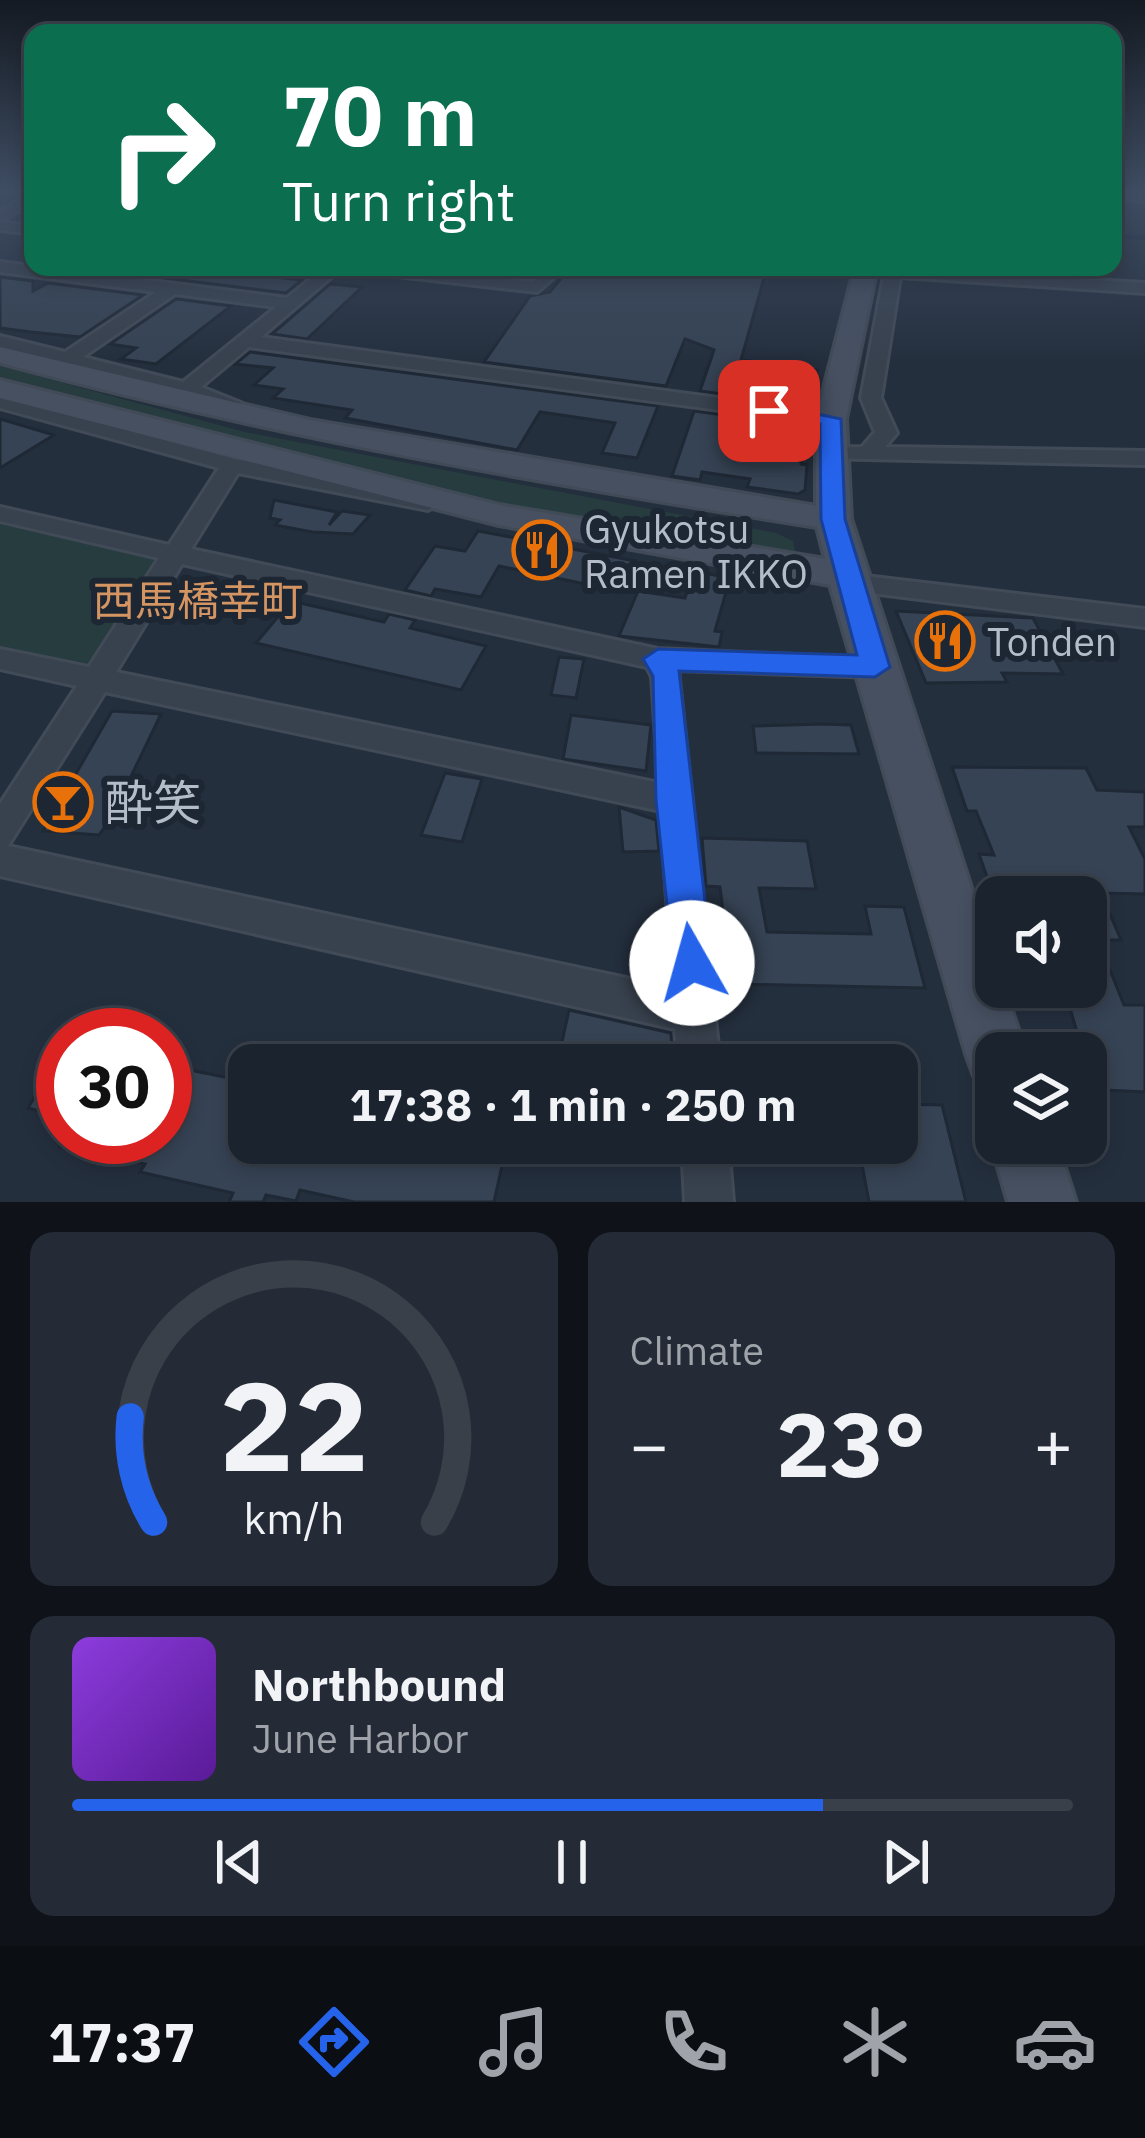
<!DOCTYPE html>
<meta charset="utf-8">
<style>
body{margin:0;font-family:"IBM Plex Sans","Noto Sans JP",sans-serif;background:#242b36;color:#f1f3f6;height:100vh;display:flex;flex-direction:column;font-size:45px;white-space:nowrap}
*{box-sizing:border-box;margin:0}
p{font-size:39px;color:#a0a4aa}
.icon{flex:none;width:66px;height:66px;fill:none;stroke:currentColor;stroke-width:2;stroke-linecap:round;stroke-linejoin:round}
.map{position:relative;height:1202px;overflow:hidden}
.sheet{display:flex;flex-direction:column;gap:30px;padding:30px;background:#0f1319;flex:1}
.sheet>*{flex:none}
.top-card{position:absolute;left:24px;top:24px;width:1098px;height:252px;border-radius:24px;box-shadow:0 6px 18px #0003,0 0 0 3px #39404a;background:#0b6e4f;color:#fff;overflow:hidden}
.controls{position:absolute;left:975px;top:876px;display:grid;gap:24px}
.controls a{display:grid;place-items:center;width:132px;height:132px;border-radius:24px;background:#1b232e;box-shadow:0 6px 18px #0003,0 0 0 3px #39404a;font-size:60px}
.speed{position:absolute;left:36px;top:1008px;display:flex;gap:24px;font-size:60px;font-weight:700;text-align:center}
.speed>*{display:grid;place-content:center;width:156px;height:156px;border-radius:50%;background:#1b232e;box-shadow:0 6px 18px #0003,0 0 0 3px #39404a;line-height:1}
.speed .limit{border:18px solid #d22;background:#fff;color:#111}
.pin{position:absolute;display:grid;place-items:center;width:102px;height:102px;color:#fff;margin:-51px;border-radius:24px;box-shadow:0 6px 18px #0006}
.me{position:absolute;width:132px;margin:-66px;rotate:353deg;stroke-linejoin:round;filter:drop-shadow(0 0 9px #0008)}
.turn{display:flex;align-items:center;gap:42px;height:252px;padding:0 60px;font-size:54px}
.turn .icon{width:156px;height:156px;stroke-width:2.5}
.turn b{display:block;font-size:84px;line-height:102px}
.big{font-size:90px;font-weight:700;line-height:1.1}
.sheet .tile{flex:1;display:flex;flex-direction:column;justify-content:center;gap:18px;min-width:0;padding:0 42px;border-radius:24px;background:#242b36}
.sheet .dial{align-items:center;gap:0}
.dial svg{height:312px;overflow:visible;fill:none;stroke:#39404a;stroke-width:7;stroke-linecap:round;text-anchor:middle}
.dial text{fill:#f1f3f6;stroke:none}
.song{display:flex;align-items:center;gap:36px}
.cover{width:144px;height:144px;border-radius:18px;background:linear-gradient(135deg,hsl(270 70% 55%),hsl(270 70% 35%))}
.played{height:12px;border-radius:6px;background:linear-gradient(90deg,#2563eb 75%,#39404a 75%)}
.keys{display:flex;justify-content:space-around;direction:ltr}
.heat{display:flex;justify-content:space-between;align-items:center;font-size:66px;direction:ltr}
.sheet .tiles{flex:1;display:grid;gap:30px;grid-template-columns:1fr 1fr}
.tile:last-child{grid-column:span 2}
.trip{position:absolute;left:228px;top:1044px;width:690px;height:120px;border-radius:24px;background:#1b232e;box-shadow:0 6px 18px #0003,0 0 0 3px #39404a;font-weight:700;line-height:120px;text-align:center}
.tab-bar{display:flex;height:192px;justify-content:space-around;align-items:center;background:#0b0e12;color:#a0a4aa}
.tab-bar .icon{width:84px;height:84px}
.tab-bar .on{color:#2563eb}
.tab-bar b{font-size:54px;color:#f1f3f6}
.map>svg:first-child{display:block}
.green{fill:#263c3f}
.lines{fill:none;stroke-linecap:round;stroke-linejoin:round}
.stream{stroke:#17263c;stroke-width:4.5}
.building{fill:#364354;stroke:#1f2835;stroke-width:3}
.street-casing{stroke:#414a57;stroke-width:6}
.secondary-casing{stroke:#414a57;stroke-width:6}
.street{fill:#38414e;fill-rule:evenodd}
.secondary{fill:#465061;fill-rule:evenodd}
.route{fill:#2563eb;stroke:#184099;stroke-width:3}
.labels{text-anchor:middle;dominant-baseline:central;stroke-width:12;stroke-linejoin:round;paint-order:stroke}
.poi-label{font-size:39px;fill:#b4bcc9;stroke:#1d2633;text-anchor:start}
.neighbourhood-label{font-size:42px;fill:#d59563;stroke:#1d2633}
.near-poi-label{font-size:48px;fill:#b4bcc9;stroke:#1d2633;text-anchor:start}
</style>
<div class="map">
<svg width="1145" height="1202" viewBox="0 0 1145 1202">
<rect width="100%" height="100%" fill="#242f3e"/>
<g class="green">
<path d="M0,366L245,432L776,533L793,541L795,551L774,555L470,501L0,381Z"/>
<path d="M0,521L148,556L159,564L100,655L88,663L0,648Z"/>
</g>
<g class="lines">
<path class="stream" d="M1113,236L1145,238"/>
</g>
<g class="building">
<path d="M76,267H256L246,274L302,280L286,293Z"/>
<path d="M570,267L766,271L741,360L817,370L810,406L700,391L714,350L685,339L666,386L484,362L530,296L550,292Z"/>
<path d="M0,277L33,281V291L48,283L143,295L80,337L31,332L0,328Z"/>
<path d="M330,284L362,287L307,339L272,334Z"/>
<path d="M176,299L231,306L156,364L121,359L136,348L110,344Z"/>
<path d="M250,352L658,406L637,458L602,453L615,423L540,412L517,450L345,418L352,410L273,398L283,389L254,385L273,368L235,364Z"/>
<path d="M694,411L799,425L801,464L807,465L805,490L798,494L747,487L750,479L702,472L700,480L672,476Z"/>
<path d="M0,419L54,435L0,468Z"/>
<path d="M274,500L337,512L329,525L342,511L370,515L353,534L312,532L275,525L280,520L270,518Z"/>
<path d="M478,531L521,539L635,561L623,592L499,566L481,597L435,589L431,596L405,590L435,546L465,551Z"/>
<path d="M694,571L730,578L715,631L722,632L719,647L619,636L638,591L685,598Z"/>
<path d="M291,601L384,622L389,614L415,620L410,628L486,646L461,690L256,643Z"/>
<path d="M896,611L1033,618L1063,674L1002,673L1007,682L926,683Z"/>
<path d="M559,657L584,659L576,698L551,695Z"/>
<path d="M112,711L161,714L112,816L99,835L43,831Z"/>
<path d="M571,715L651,725L646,771L563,759Z"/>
<path d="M823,724L851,725L859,754L756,753L753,726Z"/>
<path d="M952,767L1086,768L1097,790L1145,792V827H1129L1145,859V894L1101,893L1121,940H1098L1124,1005H1145V1092L1104,1090L1087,1046H1081L1064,987H1086V893L992,891L979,854L994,855L976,811H967Z"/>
<path d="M445,773L482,779L462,842L421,835Z"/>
<path d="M619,807L656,820L659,851L623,852Z"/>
<path d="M702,838L807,841L816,889L759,888L767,932L871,934L865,906L904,907L925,988L732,984L720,887L706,886Z"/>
<path d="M569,1010L671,1033L673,1065H557Z"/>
<path d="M63,1050V1117L28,1108Z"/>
<path d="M165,1065L249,1082V1143H507L494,1202H354L300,1190L296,1201L266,1195L263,1202H229L233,1193L140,1172L145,1164L60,1147L61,1137H165Z"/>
<path d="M897,1104L942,1105L966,1202H869L858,1143H897Z"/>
</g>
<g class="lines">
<defs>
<g id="street">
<path d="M1113,192L1145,193V201L1113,198Z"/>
<path d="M33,193V203L0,221V211Z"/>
<path d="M0,222L33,226V234L0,230Z"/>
<path d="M0,262L287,298L325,267H343L261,337L831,413L841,419L831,425L249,347L201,387L241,403L244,407L234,413L180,393L0,347V336L65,352L156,292L0,272ZM175,294L276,307L183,382L83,357Z"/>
<path d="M354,267L435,271L455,267L451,272L533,282L549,267H566L537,292L362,272Z"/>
<path d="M859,267L1145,283V293L900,277L881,398L897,433L885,447L1145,451V465L822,458V448L862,447L875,432L861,398L884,276L859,273Z"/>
<path d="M0,396L234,459L428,496L440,503L428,510L238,473L191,549L658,649L885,659L890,666L885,673L875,677L678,670L720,1065H678L675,1029L0,876V804L77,686L0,669V649L89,667L159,558L0,521V507L169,545L219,468L0,408ZM182,564L647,667L652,677L659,783L116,672ZM105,692L661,811L673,988L8,846Z"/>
<path d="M848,574L1145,609V627L839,589L835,583L839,577Z"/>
<path d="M682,1143H728L733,1202H685Z"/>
</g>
<g id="secondary">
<path d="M855,267H877L846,419L851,519L996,964V987H1004L1026,1053H996V1084L974,1076L966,1054L830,585L499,525L0,398V380L499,505L825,559L817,527C542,483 269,436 0,363V347L310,420L816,506V419Z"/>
<path d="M996,1132V1143H1057L1076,1202H1008L991,1143Z"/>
</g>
</defs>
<use href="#street" class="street-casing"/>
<use href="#secondary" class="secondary-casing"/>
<use href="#street" class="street"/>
<use href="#secondary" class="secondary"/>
</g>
<linearGradient id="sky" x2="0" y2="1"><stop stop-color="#141a22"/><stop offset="0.53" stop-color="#3f4d63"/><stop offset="1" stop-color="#3f4d63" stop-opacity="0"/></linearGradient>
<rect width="1145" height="361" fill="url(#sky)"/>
<path class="route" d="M769,404L841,419L845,519L890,667L875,677L679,671L712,963L706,976L692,982L678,976L673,963L656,800L653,676L643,659L658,649L857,655L821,519L820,424L762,415L758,411Z"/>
<defs>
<symbol id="restaurant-ring" viewBox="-11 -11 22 22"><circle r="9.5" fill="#1d2633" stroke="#e8710a" stroke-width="1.5"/><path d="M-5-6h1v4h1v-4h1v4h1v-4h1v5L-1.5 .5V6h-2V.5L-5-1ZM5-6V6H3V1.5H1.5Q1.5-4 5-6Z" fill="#e8710a"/></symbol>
<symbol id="bar-ring" viewBox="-11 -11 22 22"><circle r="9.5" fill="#1d2633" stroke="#e8710a" stroke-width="1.5"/><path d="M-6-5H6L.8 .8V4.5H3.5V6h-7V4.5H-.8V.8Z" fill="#e8710a"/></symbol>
</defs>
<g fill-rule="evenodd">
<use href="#restaurant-ring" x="509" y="517" width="66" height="66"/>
<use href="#restaurant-ring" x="912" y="608" width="66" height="66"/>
<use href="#bar-ring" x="30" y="769" width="66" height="66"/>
</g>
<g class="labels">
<g class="poi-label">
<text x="584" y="528">Gyukotsu<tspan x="584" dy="45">Ramen IKKO</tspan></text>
<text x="987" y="641">Tonden</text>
</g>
<g class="neighbourhood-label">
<text x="198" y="600">西馬橋幸町</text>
</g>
<g class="near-poi-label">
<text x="105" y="802">酔笑</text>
</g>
</g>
</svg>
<div class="controls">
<a><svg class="icon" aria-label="sound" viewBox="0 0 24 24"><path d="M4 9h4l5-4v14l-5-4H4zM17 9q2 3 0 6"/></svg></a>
<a><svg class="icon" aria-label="layers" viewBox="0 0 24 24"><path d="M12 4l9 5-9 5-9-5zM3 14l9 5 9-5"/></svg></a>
</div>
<div class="speed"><div class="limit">30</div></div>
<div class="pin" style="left:769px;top:411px;background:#d93025"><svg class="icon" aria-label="arrive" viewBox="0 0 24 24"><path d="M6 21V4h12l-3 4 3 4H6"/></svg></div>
<svg class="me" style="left:692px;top:963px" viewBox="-20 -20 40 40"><circle r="19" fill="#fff"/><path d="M0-13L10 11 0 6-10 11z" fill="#2563eb"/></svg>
<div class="trip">17:38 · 1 min · 250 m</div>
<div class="top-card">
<div class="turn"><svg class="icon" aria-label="right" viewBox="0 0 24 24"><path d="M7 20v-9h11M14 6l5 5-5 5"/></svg><div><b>70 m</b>Turn right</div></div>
</div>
</div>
<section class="sheet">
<div class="tiles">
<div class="tile dial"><svg viewBox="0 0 100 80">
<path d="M14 69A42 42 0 1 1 86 69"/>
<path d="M14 69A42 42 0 0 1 8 42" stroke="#2563eb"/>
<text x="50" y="56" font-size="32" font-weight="700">22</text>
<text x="50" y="72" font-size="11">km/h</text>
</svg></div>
<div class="tile"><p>Climate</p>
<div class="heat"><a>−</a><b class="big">23°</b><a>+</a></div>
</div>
<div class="tile">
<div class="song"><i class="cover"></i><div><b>Northbound</b><p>June Harbor</p></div></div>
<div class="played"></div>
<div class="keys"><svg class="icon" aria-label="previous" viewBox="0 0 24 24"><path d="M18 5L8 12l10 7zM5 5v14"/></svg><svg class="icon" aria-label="pause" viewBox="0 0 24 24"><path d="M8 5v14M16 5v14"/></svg><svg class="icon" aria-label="next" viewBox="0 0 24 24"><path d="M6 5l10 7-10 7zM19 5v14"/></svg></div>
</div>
</div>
</section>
<nav class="tab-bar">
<b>17:37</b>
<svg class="icon on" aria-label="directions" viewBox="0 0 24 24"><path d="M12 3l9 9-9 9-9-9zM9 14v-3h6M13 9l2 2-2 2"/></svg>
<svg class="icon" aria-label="music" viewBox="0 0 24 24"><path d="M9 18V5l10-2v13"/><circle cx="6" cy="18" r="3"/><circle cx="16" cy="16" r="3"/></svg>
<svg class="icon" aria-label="phone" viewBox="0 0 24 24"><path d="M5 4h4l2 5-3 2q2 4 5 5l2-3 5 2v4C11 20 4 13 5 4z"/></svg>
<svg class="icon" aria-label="climate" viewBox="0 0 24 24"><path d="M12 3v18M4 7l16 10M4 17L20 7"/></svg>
<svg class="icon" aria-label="car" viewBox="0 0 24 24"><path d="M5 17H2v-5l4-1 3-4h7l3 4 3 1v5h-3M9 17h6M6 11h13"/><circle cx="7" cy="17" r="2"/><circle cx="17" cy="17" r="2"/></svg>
</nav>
